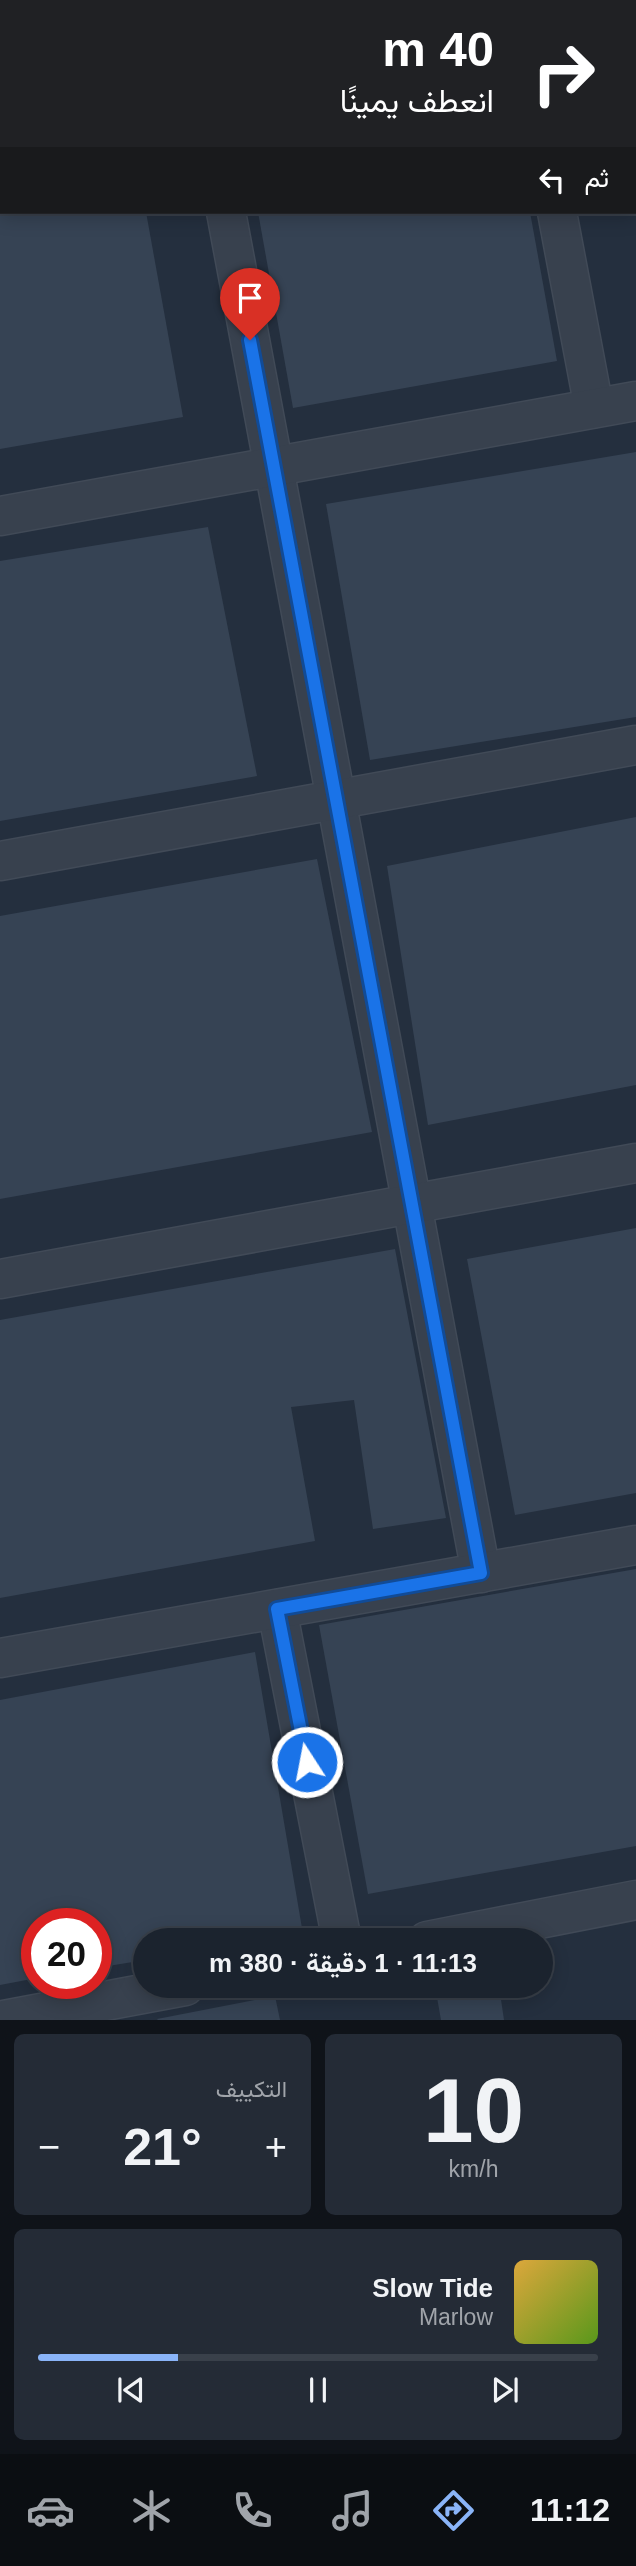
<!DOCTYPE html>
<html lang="ar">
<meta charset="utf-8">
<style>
body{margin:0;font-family:Arial,Vazirmatn,sans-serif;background:#242b36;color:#f1f3f6;direction:rtl;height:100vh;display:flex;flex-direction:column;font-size:26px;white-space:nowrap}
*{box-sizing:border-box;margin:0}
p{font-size:23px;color:#a0a4aa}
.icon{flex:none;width:38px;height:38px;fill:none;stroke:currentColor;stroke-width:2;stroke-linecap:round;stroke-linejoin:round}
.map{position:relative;height:2020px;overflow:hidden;direction:ltr}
.panel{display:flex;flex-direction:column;gap:14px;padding:14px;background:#0f1319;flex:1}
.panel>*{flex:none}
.hud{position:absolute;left:0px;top:0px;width:637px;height:214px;box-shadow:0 4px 18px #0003,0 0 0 2px #39404a;direction:rtl;background:#202124;color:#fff;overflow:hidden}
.speed{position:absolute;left:21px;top:1908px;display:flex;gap:14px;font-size:35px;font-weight:700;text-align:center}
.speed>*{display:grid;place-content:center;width:91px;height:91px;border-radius:50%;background:#1b232e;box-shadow:0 4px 18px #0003,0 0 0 2px #39404a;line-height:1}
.speed .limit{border:10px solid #d22;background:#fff;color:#111}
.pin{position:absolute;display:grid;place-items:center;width:60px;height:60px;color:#fff;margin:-72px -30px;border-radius:50% 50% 50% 0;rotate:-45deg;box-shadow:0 0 7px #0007}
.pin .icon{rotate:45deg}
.me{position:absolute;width:77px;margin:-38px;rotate:349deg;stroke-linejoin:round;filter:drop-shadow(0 0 5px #0008)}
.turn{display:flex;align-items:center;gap:24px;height:147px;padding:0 28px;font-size:32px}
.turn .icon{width:91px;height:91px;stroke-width:2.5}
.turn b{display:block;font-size:49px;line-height:60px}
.then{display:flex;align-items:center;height:66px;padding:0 28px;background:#0003;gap:14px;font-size:26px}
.big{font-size:52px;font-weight:600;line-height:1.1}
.panel .widget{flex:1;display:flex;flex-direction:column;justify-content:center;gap:10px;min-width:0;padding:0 24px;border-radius:10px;background:#242b36}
.panel .dial{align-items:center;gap:0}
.dial b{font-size:91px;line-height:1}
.song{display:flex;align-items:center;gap:21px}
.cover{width:84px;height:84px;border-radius:10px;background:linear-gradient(135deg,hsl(40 70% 55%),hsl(90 70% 35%))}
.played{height:7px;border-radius:4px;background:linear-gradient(90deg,#8ab4f8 25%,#39404a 25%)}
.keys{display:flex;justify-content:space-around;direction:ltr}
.heat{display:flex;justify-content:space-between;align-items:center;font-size:38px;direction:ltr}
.panel .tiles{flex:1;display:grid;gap:14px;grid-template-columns:1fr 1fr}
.widget:last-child{grid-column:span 2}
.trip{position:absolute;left:133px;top:1928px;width:420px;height:70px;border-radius:35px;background:#1b232e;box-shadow:0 4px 18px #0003,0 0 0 2px #39404a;font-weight:600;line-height:70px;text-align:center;direction:rtl}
.dock{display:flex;height:112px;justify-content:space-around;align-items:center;background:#0b0e12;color:#a0a4aa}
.dock .icon{width:49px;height:49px}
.dock .current{color:#8ab4f8}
.dock b{font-size:32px;color:#f1f3f6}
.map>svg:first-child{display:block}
.building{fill:#364354}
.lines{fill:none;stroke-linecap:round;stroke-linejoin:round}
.minor-casing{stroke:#414a57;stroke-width:41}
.minor{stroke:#38414e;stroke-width:38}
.route-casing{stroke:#114b97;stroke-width:18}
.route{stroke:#1a73e8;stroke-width:12}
</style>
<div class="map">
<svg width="636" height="2020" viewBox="0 0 636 2020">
<rect width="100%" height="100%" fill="#242f3e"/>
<g class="building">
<path d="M0,212H146L183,417L0,449Z"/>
<path d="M258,212H530L557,361L293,408Z"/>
<path d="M636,452V717L370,760L326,504Z"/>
<path d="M208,527L257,776L0,821V561Z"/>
<path d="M636,817V1085L428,1125L387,866Z"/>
<path d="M317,859L372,1132L0,1199V916Z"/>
<path d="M636,1228V1493L515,1515L467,1259Z"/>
<path d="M395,1249L446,1518L373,1529L354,1400L291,1407L315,1541L0,1598V1320Z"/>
<path d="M636,1569V1846L368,1894L319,1625Z"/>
<path d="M255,1652L303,1934L261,1941H145V1960L96,1968V1923H37V1978L0,1985V1700Z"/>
<path d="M435,1986H499L504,2020H441Z"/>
<path d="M275,1996L280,2020H158L157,2019Z"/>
</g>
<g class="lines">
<defs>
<g id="minor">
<path d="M186,0V2"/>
<path d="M518,0V2"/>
<path d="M635,36H636"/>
<path d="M0,144L2,143"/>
<path d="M226,212L481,1573"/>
<path d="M557,212L594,408"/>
<path d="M0,516L636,401"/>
<path d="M0,861L636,745"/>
<path d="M0,1279L636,1163"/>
<path d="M277,1609L342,1941"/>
<path d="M0,1658L636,1545"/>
<path d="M427,1941L636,1900"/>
<path d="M4,2020L185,1986"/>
</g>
</defs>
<use href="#minor" class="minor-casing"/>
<use href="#minor" class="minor"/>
</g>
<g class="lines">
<defs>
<path id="route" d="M250,340L481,1573L277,1609L307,1762"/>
</defs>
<use href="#route" class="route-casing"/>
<use href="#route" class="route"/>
</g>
</svg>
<div class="speed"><div class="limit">20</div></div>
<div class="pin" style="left:250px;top:340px;background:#d93025"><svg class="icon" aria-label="arrive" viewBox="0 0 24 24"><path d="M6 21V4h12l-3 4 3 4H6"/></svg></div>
<svg class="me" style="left:307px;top:1762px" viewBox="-20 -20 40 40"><circle r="17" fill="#1a73e8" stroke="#fff" stroke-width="3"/><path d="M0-11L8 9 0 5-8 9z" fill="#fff"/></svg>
<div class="trip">11:13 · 1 دقيقة · 380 m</div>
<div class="hud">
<div class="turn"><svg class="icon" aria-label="right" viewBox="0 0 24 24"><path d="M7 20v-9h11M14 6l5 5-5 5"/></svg><div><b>40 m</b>انعطف يمينًا</div></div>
<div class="then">ثم<svg class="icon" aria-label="left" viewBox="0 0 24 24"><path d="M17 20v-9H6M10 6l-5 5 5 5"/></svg></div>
</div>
</div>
<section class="panel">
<div class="tiles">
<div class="widget dial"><b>10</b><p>km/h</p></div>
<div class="widget"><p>التكييف</p>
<div class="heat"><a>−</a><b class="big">21°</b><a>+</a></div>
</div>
<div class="widget">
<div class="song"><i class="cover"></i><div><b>Slow Tide</b><p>Marlow</p></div></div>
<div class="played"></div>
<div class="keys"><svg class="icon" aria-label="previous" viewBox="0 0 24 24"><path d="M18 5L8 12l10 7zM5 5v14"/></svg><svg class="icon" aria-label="pause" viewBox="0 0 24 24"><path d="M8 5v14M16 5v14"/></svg><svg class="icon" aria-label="next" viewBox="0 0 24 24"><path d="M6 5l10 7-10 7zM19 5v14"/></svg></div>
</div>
</div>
</section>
<nav class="dock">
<b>11:12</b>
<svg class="icon current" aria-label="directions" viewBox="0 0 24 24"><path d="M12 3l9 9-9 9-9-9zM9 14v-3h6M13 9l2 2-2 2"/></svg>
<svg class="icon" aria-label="music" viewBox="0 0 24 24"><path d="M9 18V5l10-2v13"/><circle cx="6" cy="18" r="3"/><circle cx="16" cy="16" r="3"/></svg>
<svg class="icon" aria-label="phone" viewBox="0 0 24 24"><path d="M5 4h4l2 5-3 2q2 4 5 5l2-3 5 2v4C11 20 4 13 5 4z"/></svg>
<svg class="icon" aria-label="climate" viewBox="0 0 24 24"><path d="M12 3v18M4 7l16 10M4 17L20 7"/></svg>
<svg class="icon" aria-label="car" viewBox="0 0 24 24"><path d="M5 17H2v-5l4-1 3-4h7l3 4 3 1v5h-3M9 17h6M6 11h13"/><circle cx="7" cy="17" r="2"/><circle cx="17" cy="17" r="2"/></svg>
</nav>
